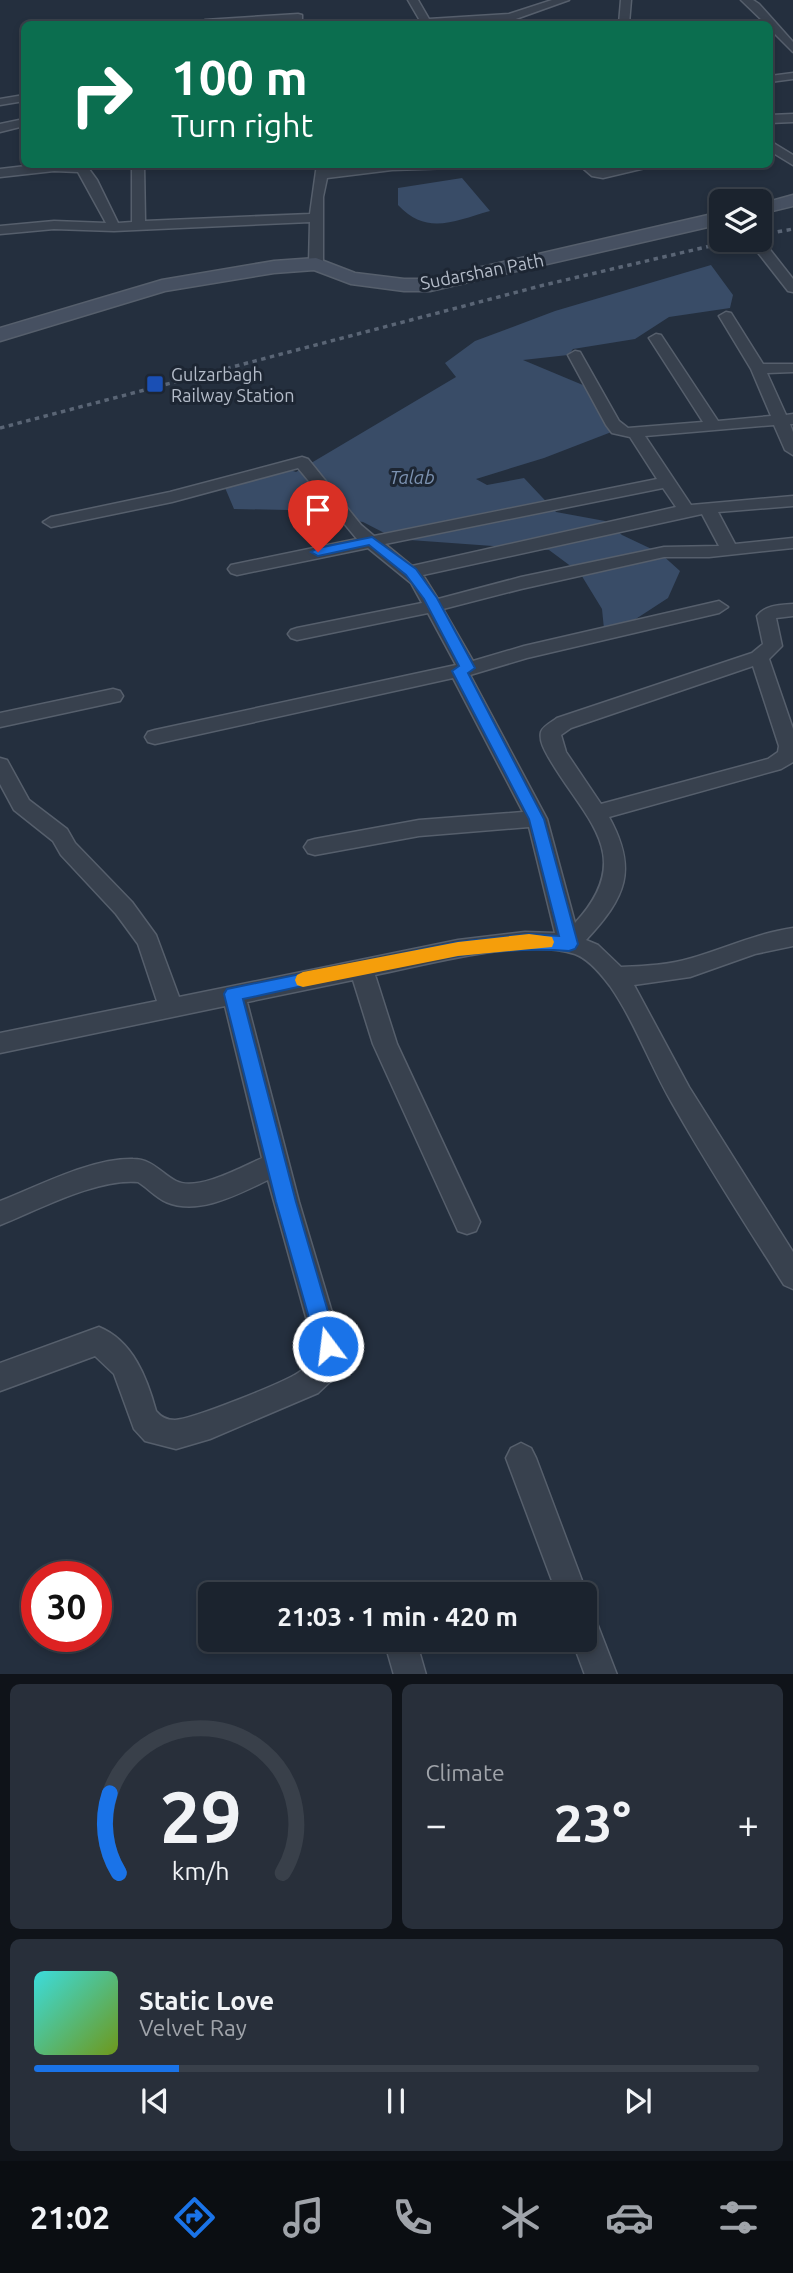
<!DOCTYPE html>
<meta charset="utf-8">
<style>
body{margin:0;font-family:Ubuntu,sans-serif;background:#282f3a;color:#f1f3f6;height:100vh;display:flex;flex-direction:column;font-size:26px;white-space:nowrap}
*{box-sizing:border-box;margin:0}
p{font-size:23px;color:#a0a4aa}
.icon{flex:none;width:38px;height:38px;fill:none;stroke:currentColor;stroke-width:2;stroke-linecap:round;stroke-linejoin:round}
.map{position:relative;height:1674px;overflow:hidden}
.panel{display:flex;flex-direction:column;gap:10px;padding:10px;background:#0f1319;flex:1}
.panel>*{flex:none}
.hud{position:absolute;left:21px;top:21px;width:752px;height:147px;border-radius:10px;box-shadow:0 4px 10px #0003,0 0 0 2px #39404a;background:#0b6e4f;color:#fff;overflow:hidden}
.tools{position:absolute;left:709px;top:189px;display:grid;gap:14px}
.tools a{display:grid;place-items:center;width:63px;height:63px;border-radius:10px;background:#1b232e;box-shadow:0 4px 10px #0003,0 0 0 2px #39404a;font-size:35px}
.speed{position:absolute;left:21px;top:1561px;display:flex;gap:14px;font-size:35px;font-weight:700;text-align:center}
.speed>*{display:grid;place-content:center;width:91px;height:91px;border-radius:50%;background:#1b232e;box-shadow:0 4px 10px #0003,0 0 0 2px #39404a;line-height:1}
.speed .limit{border:10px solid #d22;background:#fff;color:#111}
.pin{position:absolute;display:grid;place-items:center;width:60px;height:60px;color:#fff;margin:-72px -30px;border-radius:50% 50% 50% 0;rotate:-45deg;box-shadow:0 0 7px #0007}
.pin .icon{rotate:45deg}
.me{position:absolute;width:77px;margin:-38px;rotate:345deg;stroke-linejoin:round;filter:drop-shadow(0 0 5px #0008)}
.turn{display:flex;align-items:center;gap:24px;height:147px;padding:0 35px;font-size:32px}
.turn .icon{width:91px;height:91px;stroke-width:2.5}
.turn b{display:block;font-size:49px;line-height:60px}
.big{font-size:52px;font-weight:700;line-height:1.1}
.panel .tile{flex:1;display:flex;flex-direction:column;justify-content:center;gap:10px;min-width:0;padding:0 24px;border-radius:10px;background:#282f3a}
.panel .dial{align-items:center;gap:0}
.dial svg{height:182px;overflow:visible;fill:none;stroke:#39404a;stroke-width:7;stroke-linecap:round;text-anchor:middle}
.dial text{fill:#f1f3f6;stroke:none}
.song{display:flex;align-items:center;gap:21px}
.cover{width:84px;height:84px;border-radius:10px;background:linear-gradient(135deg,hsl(180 70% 55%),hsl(80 70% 35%))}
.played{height:7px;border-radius:4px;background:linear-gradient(90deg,#1a73e8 20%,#39404a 20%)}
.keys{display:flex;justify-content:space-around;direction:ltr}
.heat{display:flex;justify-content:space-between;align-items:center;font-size:38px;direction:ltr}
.panel .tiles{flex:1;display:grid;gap:10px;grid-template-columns:1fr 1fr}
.tile:last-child{grid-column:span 2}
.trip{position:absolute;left:198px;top:1582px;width:399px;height:70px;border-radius:10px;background:#1b232e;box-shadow:0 4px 10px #0003,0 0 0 2px #39404a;font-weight:700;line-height:70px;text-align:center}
.tabs{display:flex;height:112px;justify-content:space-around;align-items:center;background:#0b0e12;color:#a0a4aa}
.tabs .icon{width:49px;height:49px}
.tabs .selected{color:#1a73e8}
.tabs b{font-size:32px;color:#f1f3f6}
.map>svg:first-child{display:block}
.water{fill:#394c67}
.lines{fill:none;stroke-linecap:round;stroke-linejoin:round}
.minor-casing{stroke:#565f6c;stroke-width:3}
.secondary-casing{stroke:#565f6c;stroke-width:3}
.minor{fill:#38414e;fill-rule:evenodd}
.secondary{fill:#465061;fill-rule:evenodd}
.rail{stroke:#5a6575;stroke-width:3.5;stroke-dasharray:4.5 4.5;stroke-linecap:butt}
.route{fill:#1a73e8;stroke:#114b97;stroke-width:2}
.slow{fill:#f59e0b}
.transit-dot{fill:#1a4fb4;stroke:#1d2633;stroke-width:2.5}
.labels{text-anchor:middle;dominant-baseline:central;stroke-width:6;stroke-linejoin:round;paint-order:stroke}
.far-street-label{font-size:18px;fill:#b4bcc9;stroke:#1d2633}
.far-poi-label{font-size:18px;fill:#b4bcc9;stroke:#1d2633;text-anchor:start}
.far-water-label{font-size:19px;font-style:italic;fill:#7c92b1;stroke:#1d2633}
</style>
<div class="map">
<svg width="793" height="1675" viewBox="0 0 793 1675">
<rect width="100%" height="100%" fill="#242f3e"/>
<g class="water">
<path d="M462,178L490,211C454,221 427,236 398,205V188Z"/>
<path d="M711,265L733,295L730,308L669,317L635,339L573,349L568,355L523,360L590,388L614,431L544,458L476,479L487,485L524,478L556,512L605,521L622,535L660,553L680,571L668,598L605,639L602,609L580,573L549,550L396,539L363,522L289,510L234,509L223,483L290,470L296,472L456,377L445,363L475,341L555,311Z"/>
</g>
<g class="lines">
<defs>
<g id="minor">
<path d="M408,0H418L429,19L509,14L552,0H569L502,24H493V21L422,24Z"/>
<path d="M621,0H631L629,24H619Z"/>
<path d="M741,0H753L759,4L793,42V52L770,29V24H766Z"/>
<path d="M298,14L302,15V19L230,24L200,23L205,20Z"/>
<path d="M793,73V79L770,82V76Z"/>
<path d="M24,95V101L0,105V99Z"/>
<path d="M793,114V122L770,123V115Z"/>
<path d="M24,119V126L0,132V124Z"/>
<path d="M770,141L793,155V165L770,151Z"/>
<path d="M43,164L86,165L97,180L118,223L132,222V164H144L145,221L310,214L317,164H329L328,170L375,164H458L452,168L392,170L327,178L323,197V264L316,268L309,264L310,222L114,231L54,229L0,234V226L54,221L106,223L78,172L54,171L0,177V169Z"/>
<path d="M578,164C588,164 596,171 605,170C624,169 642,164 662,164L603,178L592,176Z"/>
<path d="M759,241L764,242L793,279V292L788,291L752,245Z"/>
<path d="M726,312L731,313L763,364H793V372L767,373L786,415L793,414V424H790L793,432V455L785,450L774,425L645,436L691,505L793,496V506L718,512L735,544L793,538V548L709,557H664L521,589L443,609L473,661L524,646L719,601L728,607L719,613L527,658L470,675L547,819L575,923C638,855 584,819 549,758C545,751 539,741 541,732C543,726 552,722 557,718L752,653L763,644L757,616C765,605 780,605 793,604V616L776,618L782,646L769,659L793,729V762L781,769L609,817C638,870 626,897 586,940L598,945L621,967C645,966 669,965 692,958C726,948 758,933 793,928V946L755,954L690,977L634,985L689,1087L793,1252V1289L784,1285C746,1225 707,1165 672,1103C650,1065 635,1022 610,986C601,974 589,959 575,954C524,937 427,965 375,975L397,1044L480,1222L476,1231L467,1234L458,1231L373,1044L353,980L247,1002L299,1202L342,1346L333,1379L318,1393L210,1439L176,1449L145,1441L134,1429L114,1374L95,1356L0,1391V1363L99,1327C133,1341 147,1378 156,1411C161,1417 166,1420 175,1420C191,1420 283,1383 298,1373C309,1366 312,1358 314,1346L268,1180C238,1194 199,1216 166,1202C155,1197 148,1188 138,1182C97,1178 38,1210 0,1225V1201C39,1186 91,1158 133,1159C152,1159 161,1173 176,1181C197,1192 242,1167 262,1158L225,1006L0,1053V1033L157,1001L138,944L116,914L61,855L53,841L14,810L0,784V758L7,760L29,800L67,829L75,843L132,902L156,935L179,997L458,940L525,932L555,933L529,827L419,836L315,855L308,853L304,847L308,841L315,839L419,820L523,812L453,678L155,744L148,742L145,737L148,732L155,730L456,665L428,613L297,640L291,638L288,634L291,630L297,628L422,603L411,583L368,548L237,575L231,573L228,569L231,565L357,539L298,468L172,502L51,527L43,522L51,517L170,492L302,457L308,459L361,525L374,536L657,479L630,437L612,433L606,425L568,355L575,351L580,352L619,421L628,428L703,422L649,338L656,334L661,335L718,421L771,416L751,369L719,316ZM663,488L676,507L412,566L385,544ZM702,514L719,546L664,547L521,577L438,599L423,575ZM753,666L779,746L778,752L768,759L601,804L566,752L561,735L571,728Z"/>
<path d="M113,689L120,691L123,696L120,701L0,727V713Z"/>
<path d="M521,1443L531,1448L536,1458L587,1594L584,1601V1594H557L506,1458L511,1448Z"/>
<path d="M584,1614L595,1618L617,1675H585L572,1640H584Z"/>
<path d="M384,1640H416L426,1675H394Z"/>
</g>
<g id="secondary">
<path d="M793,195V206L760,214V204Z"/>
<path d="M721,212V224L430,291H404L351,284L314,270L274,273L165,291L0,341V328L162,280L274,261L316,258L355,273L404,279H430Z"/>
</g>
</defs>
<use href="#minor" class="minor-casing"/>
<use href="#secondary" class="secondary-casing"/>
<use href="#minor" class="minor"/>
<use href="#secondary" class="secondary"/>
<g class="rail">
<path d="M760,235L793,229"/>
<path d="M0,428L544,285L736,240"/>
</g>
</g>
<path class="route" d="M372,537L416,569L437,598L475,668L468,673L544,819L578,944L575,949L569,951C465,943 346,978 243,999L296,1202L338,1346L335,1354L328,1357L321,1354L317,1346L276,1202L224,994L227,989L458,942L529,934L559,936L529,819L452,671L459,666L424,599L406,575L369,545L318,556L311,552L318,548Z"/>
<path class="slow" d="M529,934L552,937L554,942L552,947L458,956L303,987L297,985L295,980L297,975L303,972L458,942Z"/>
<rect class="transit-dot" x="146" y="375" width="18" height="18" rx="3.5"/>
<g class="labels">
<g class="far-street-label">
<text transform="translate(482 271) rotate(-11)">Sudarshan Path</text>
</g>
<g class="far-poi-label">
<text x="171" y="374">Gulzarbagh<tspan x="171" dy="21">Railway Station</tspan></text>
</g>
<g class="far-water-label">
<text x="412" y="477">Talab</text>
</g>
</g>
</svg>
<div class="tools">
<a><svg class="icon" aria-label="layers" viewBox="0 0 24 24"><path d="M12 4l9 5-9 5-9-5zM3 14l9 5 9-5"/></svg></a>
</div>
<div class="speed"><div class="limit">30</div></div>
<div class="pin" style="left:318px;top:552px;background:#d93025"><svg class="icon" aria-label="arrive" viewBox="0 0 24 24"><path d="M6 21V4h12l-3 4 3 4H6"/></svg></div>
<svg class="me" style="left:328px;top:1346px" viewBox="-20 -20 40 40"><circle r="17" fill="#1a73e8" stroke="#fff" stroke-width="3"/><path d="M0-11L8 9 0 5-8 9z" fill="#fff"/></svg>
<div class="trip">21:03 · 1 min · 420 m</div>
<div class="hud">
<div class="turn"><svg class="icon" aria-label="right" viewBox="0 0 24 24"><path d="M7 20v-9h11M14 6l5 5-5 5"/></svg><div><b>100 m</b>Turn right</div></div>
</div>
</div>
<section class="panel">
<div class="tiles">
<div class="tile dial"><svg viewBox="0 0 100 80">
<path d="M14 69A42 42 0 1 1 86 69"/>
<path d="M14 69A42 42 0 0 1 10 34" stroke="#1a73e8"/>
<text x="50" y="56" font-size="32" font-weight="700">29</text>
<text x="50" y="72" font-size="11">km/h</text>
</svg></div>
<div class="tile"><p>Climate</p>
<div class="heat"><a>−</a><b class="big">23°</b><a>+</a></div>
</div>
<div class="tile">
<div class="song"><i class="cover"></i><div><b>Static Love</b><p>Velvet Ray</p></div></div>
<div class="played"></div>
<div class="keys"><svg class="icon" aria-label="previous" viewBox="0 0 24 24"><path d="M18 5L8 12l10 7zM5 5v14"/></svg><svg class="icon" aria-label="pause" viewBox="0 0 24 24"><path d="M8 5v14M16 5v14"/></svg><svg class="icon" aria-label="next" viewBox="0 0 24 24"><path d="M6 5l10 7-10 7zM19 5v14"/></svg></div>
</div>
</div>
</section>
<nav class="tabs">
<b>21:02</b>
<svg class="icon selected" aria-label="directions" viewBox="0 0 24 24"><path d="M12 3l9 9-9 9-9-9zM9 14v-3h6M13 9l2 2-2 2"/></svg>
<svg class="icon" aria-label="music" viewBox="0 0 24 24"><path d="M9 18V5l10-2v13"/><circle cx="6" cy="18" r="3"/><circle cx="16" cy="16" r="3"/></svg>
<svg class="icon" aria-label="phone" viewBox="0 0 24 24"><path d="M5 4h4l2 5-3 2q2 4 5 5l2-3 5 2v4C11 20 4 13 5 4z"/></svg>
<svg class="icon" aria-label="climate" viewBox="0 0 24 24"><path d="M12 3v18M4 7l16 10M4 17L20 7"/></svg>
<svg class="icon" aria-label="car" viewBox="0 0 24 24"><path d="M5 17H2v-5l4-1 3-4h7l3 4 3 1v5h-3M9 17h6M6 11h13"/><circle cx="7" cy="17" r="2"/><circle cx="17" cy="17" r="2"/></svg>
<svg class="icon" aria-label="filters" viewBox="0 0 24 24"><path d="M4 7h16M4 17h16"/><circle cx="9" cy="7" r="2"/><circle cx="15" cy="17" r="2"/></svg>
</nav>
